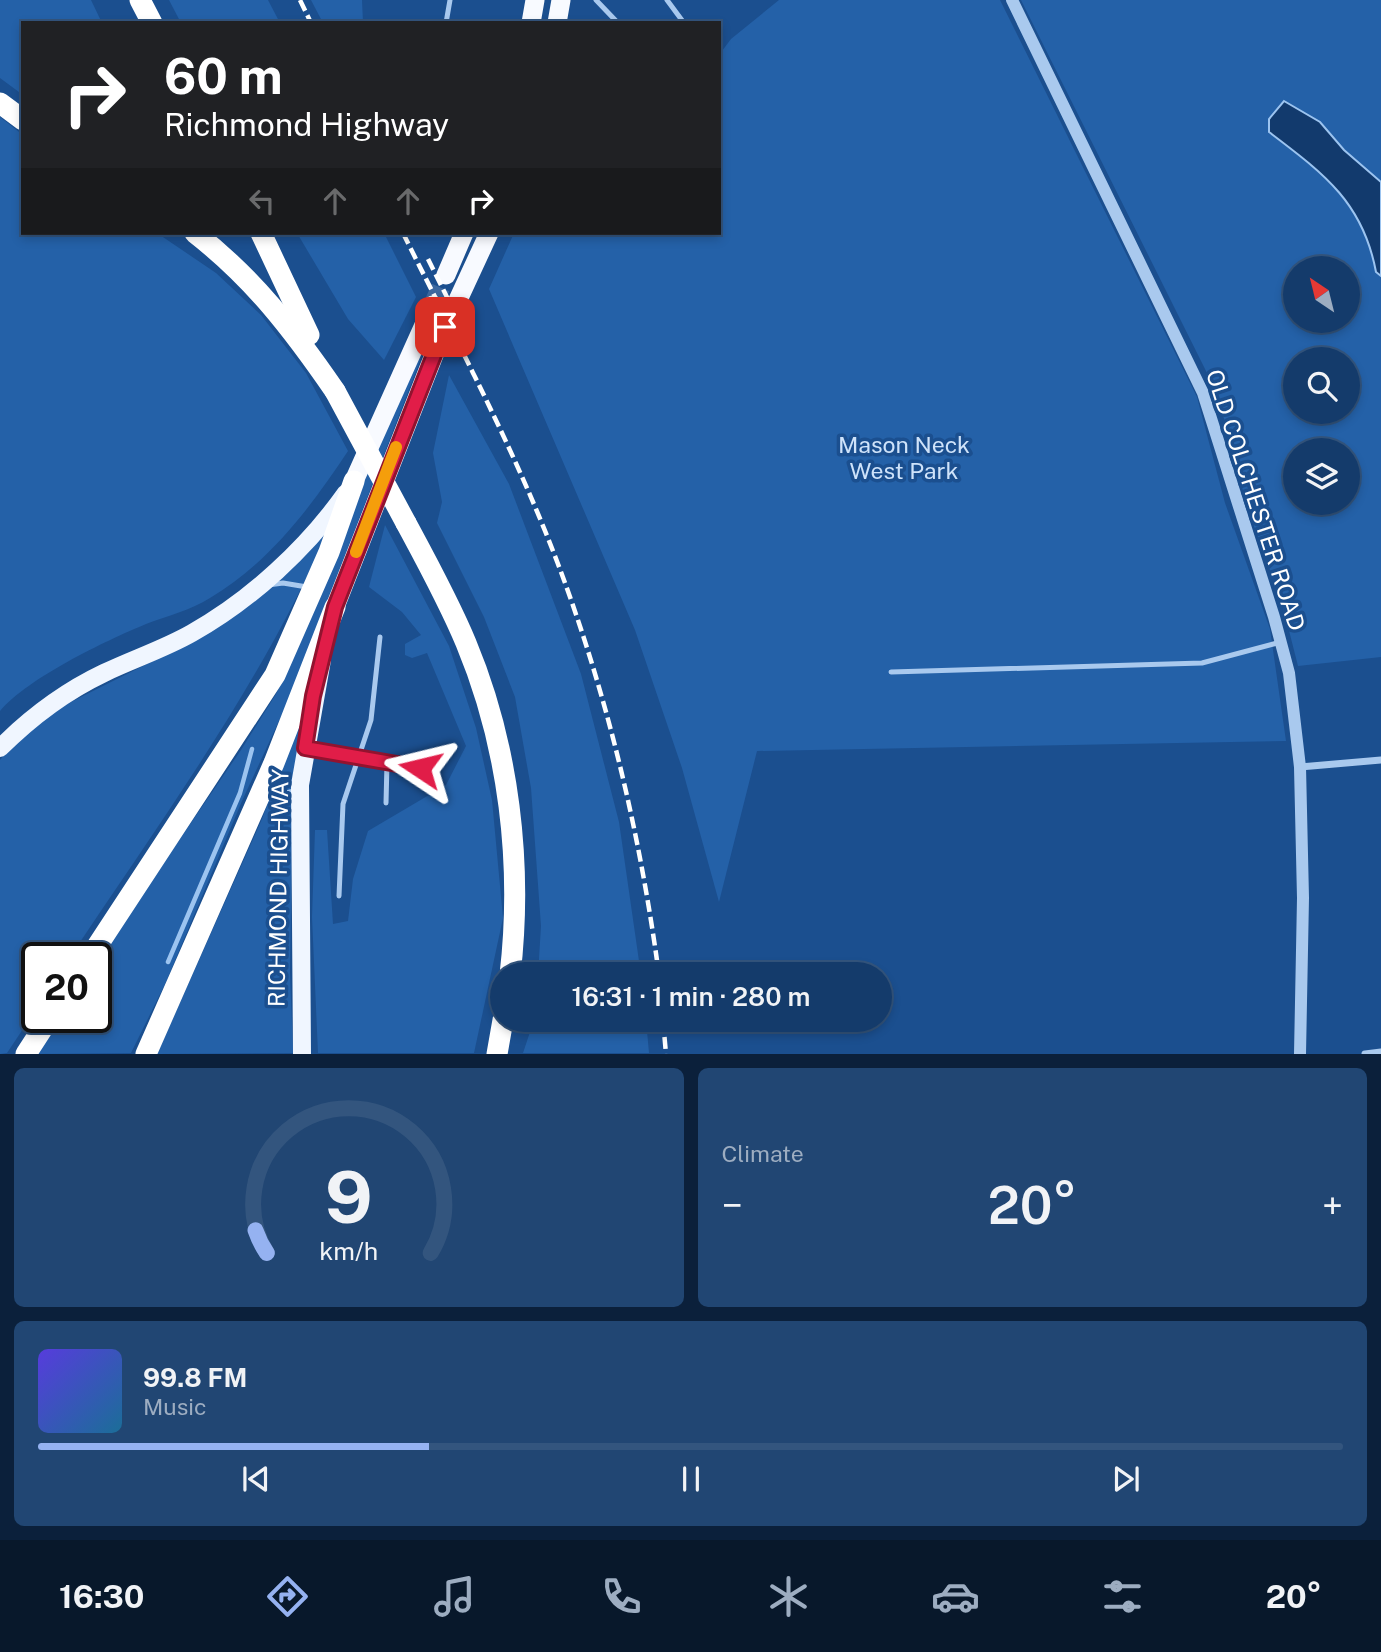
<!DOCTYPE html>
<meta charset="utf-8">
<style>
body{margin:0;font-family:"Public Sans",sans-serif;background:#214673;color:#f1f3f6;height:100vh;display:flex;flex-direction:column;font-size:26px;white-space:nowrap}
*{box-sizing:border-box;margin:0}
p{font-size:23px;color:#9dadc1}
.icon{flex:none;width:38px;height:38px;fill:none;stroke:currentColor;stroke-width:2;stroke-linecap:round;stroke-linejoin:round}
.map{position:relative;height:1054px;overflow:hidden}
.sheet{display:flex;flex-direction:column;gap:14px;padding:14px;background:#0b203b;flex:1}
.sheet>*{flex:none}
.hud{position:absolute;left:21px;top:21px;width:700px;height:214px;border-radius:0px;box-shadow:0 4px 10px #0003,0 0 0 2px #33557e;background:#202124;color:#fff;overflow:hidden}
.needle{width:46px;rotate:325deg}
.buttons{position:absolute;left:1283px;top:256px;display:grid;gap:14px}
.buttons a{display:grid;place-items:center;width:77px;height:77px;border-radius:50%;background:#143b6b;box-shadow:0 4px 10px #0003,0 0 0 2px #33557e;font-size:35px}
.speed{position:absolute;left:21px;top:942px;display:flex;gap:14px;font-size:35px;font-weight:700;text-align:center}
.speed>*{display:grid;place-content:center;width:91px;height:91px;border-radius:50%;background:#143b6b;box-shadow:0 4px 10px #0003,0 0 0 2px #33557e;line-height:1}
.speed .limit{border:4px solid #111;border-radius:10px;background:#fff;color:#111}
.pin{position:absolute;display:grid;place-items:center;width:60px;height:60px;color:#fff;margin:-30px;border-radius:14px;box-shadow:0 4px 10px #0006}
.me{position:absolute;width:77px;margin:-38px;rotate:280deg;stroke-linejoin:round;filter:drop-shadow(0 0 5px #0008)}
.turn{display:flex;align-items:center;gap:24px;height:147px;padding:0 28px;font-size:32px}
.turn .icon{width:91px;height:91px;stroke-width:2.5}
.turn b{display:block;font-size:49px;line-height:60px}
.lanes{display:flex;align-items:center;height:66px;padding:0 28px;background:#0003;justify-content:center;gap:35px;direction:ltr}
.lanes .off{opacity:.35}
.big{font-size:52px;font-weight:600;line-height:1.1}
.sheet .tile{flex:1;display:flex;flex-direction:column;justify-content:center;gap:10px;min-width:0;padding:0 24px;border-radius:10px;background:#214673}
.sheet .dial{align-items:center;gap:0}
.dial svg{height:182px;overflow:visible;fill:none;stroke:#33557e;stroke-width:7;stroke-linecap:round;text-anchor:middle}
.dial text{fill:#f1f3f6;stroke:none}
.song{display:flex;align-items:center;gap:21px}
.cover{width:84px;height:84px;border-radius:10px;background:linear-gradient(135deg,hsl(250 70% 55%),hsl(200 70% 35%))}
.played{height:7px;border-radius:4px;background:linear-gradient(90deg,#95b2f1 30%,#33557e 30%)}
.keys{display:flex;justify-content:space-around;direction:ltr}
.heat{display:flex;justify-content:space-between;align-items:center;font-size:38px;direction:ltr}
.sheet .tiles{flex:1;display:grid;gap:14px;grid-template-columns:1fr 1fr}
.tile:last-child{grid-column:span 2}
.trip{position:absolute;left:490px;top:962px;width:402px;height:70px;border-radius:35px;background:#143b6b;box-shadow:0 4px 10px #0003,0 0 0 2px #33557e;font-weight:600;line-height:70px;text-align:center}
.menu{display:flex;height:112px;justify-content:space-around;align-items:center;background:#08182b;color:#9dadc1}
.menu .icon{width:49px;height:49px}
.menu .current{color:#95b2f1}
.menu b{font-size:32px;color:#f1f3f6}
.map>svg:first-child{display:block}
.green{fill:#2461a8;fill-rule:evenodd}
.water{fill:#123a6d;stroke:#9cc4f0;stroke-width:2}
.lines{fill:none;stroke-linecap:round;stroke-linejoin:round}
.stream{stroke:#9cc4f0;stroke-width:4.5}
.trunk-tunnel{stroke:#3d69a0;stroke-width:19;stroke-dasharray:19 10;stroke-linecap:butt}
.service{stroke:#a9c9ee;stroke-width:5}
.minor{stroke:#a9c9ee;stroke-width:7}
.tertiary{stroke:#a9c9ee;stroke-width:12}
.primary{stroke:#f0f6ff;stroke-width:18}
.trunk{stroke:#f8faff;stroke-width:19}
.motorway{stroke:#fff;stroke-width:21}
.rail{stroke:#fff;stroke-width:4.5;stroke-dasharray:12 5;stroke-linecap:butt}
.motorway-bridge{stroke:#fff;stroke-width:21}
.route-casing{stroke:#92132f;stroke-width:18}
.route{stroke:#e11d48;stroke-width:12}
.slow{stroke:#f59e0b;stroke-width:12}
.labels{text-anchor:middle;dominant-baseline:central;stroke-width:7;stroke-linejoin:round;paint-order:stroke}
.park-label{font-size:23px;fill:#cfe3fa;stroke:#1b4f8f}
.street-label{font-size:23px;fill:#fff;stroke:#1b4f8f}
</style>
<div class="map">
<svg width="1381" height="1054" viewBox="0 0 1381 1054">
<rect width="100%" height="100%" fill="#1b4f8f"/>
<g class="green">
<path d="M0,0H91L102,23H23V95L0,78Z"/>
<path d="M169,0H268L280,23H181Z"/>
<path d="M311,0H362L363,23H323Z"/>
<path d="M779,0H1000L1197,397L1225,503L1270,629L1286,741L757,751L719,902L682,768L635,630L489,289L514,233H719V55L731,39Z"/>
<path d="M1021,0H1381V657L1298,666L1282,603L1247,507L1228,430L1210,379ZM1295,268H1348V320H1295ZM1295,359H1348V411H1295ZM1295,450H1348V502H1295Z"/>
<path d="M0,117L23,135V233H157L216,273L261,315L306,373L348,451C311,507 269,563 210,598C191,610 167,616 146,624C105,641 28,678 0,711Z"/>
<path d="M297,233H384L416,297L384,360L348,319Z"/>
<path d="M437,317L290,697L242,801L166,982L131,1053L33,1054L58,1017H96V961L241,750L276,694L300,643L382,431Z"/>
<path d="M449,375L509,484L581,674L619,822L641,975H538L541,926L531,788L515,697L484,617L437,523L442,502L433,453Z"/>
<path d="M332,522C265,679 164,816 70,957H37V1008L7,1053L0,1054V760L17,740L51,712L187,644Z"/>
<path d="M385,525L449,646L476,728L492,800L503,918L474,1053H318L312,917L315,830H327L333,924L348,921L353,879L368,831L446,785L466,746L427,653L412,658L405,655V644L421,635L402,612L369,587Z"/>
<path d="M308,695L293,777L290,972L293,1053L157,1054L262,819Z"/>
<path d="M534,1020H646L649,1053H523Z"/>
</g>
<path class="water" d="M1284,101L1320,122L1344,150L1381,182V276L1376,272C1363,202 1323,173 1269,132V119Z"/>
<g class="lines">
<path class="stream" d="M168,962L240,793L252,749"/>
<g class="trunk-tunnel">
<path d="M433,305L446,275"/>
<path d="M445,327L458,300"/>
</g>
<g class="service">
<path d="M596,0L618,23"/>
<path d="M667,0L684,23"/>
<path d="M446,23L450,0"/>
<path d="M268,585L283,583L307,587"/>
<path d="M891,672L1202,663L1281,642"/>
<path d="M308,749L420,768"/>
<path d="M266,798L298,790"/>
<path d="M386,803L387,763"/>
<path d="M339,896L343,804L371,720L380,637"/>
</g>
<g class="minor">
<path d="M1300,767L1381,760"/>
<path d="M1365,1054L1381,1052"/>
</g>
<path class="tertiary" d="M1012,0L1203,393L1274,617L1289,673L1300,767L1303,898L1300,1054"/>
<g class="primary">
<path d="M0,748C31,717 64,692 104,673C133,659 164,649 192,633C251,600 307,548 346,493"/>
<path d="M302,1054L300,785L322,660"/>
</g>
<g class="trunk">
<path d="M531,23L535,0"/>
<path d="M557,23L561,0"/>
<path d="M446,275L464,233"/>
<path d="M458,300L489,233"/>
<path d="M354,481L433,305"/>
<path d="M335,607L445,327"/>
</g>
<g class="motorway">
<path d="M140,0L152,23"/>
<path d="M0,103L23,120"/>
<path d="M195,233C254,279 293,330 335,391"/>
<path d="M261,233L309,335"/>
<path d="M406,523C427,562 449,602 466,643C509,746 523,864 510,975"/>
<path d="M90,957L275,675L329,552L354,481"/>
<path d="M26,1054L50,1017"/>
<path d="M146,1054L274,763L335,607"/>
<path d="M497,1054L503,1020"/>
</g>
<g class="rail">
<path d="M300,0L311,23"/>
<path d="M403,233C457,342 515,450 558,564C608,697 640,834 659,975"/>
<path d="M428,259L456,315"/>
<path d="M663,1020L666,1054"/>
</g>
<path class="motorway-bridge" d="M335,391L406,523"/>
</g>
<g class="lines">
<defs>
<path id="route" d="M420,768L305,748L313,696L335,607L445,327"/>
</defs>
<use href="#route" class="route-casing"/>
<use href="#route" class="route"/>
<path class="slow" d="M356,552L396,447"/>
</g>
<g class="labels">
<g class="park-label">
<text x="904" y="444">Mason Neck<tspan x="904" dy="26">West Park</tspan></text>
</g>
<g class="street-label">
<text transform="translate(1256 500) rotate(72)">OLD COLCHESTER ROAD</text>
<text transform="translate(278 888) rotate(-89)">RICHMOND HIGHWAY</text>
</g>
</g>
</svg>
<div class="buttons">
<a><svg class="needle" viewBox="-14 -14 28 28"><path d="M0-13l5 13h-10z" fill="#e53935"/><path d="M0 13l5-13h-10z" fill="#9dadc1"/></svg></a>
<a><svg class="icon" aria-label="search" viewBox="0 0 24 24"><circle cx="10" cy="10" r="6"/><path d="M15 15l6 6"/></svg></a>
<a><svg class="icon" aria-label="layers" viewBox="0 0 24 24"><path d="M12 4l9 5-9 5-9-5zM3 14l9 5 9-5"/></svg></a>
</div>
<div class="speed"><div class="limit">20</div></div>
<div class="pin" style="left:445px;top:327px;background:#d93025"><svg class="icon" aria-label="arrive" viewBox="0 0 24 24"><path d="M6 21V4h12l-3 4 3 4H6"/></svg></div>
<svg class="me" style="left:420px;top:768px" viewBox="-20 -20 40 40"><path d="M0-17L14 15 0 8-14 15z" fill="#e11d48" stroke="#fff" stroke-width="4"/></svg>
<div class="trip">16:31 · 1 min · 280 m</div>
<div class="hud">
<div class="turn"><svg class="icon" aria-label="right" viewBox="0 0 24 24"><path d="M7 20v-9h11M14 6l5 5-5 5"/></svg><div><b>60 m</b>Richmond Highway</div></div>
<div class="lanes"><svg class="icon off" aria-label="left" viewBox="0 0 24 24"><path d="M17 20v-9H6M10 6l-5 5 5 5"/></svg><svg class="icon off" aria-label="ahead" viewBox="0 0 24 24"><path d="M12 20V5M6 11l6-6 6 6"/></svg><svg class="icon off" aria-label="ahead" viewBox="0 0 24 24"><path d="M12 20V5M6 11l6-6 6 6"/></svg><svg class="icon" aria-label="right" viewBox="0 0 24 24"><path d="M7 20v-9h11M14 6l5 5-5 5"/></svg></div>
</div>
</div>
<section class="sheet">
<div class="tiles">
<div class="tile dial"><svg viewBox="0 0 100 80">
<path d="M14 69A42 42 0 1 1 86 69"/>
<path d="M14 69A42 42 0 0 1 9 59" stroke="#95b2f1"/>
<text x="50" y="56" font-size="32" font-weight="700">9</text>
<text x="50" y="72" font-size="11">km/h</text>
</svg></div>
<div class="tile"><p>Climate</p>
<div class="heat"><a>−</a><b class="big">20°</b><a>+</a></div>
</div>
<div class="tile">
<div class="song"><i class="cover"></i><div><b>99.8 FM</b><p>Music</p></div></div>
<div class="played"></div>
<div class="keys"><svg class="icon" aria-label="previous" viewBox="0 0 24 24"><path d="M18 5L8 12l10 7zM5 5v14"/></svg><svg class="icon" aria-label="pause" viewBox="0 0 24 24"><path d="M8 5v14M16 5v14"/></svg><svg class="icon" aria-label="next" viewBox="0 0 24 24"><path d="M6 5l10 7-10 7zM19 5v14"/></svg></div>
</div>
</div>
</section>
<nav class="menu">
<b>16:30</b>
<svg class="icon current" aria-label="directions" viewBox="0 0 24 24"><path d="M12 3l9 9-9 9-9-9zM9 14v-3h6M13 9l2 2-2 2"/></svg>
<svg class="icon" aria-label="music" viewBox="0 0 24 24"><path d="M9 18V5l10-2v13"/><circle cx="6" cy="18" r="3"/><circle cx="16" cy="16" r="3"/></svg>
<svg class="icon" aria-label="phone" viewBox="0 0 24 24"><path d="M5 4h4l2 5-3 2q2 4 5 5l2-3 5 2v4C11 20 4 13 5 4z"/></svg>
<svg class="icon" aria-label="climate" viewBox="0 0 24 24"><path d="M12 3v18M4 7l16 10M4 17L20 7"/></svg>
<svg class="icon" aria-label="car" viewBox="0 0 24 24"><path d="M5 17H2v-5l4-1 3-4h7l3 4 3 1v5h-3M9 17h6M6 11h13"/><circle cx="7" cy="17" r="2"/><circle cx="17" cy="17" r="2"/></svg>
<svg class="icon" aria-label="filters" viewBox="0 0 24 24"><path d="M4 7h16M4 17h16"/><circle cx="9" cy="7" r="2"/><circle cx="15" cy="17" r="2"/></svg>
<b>20°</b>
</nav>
